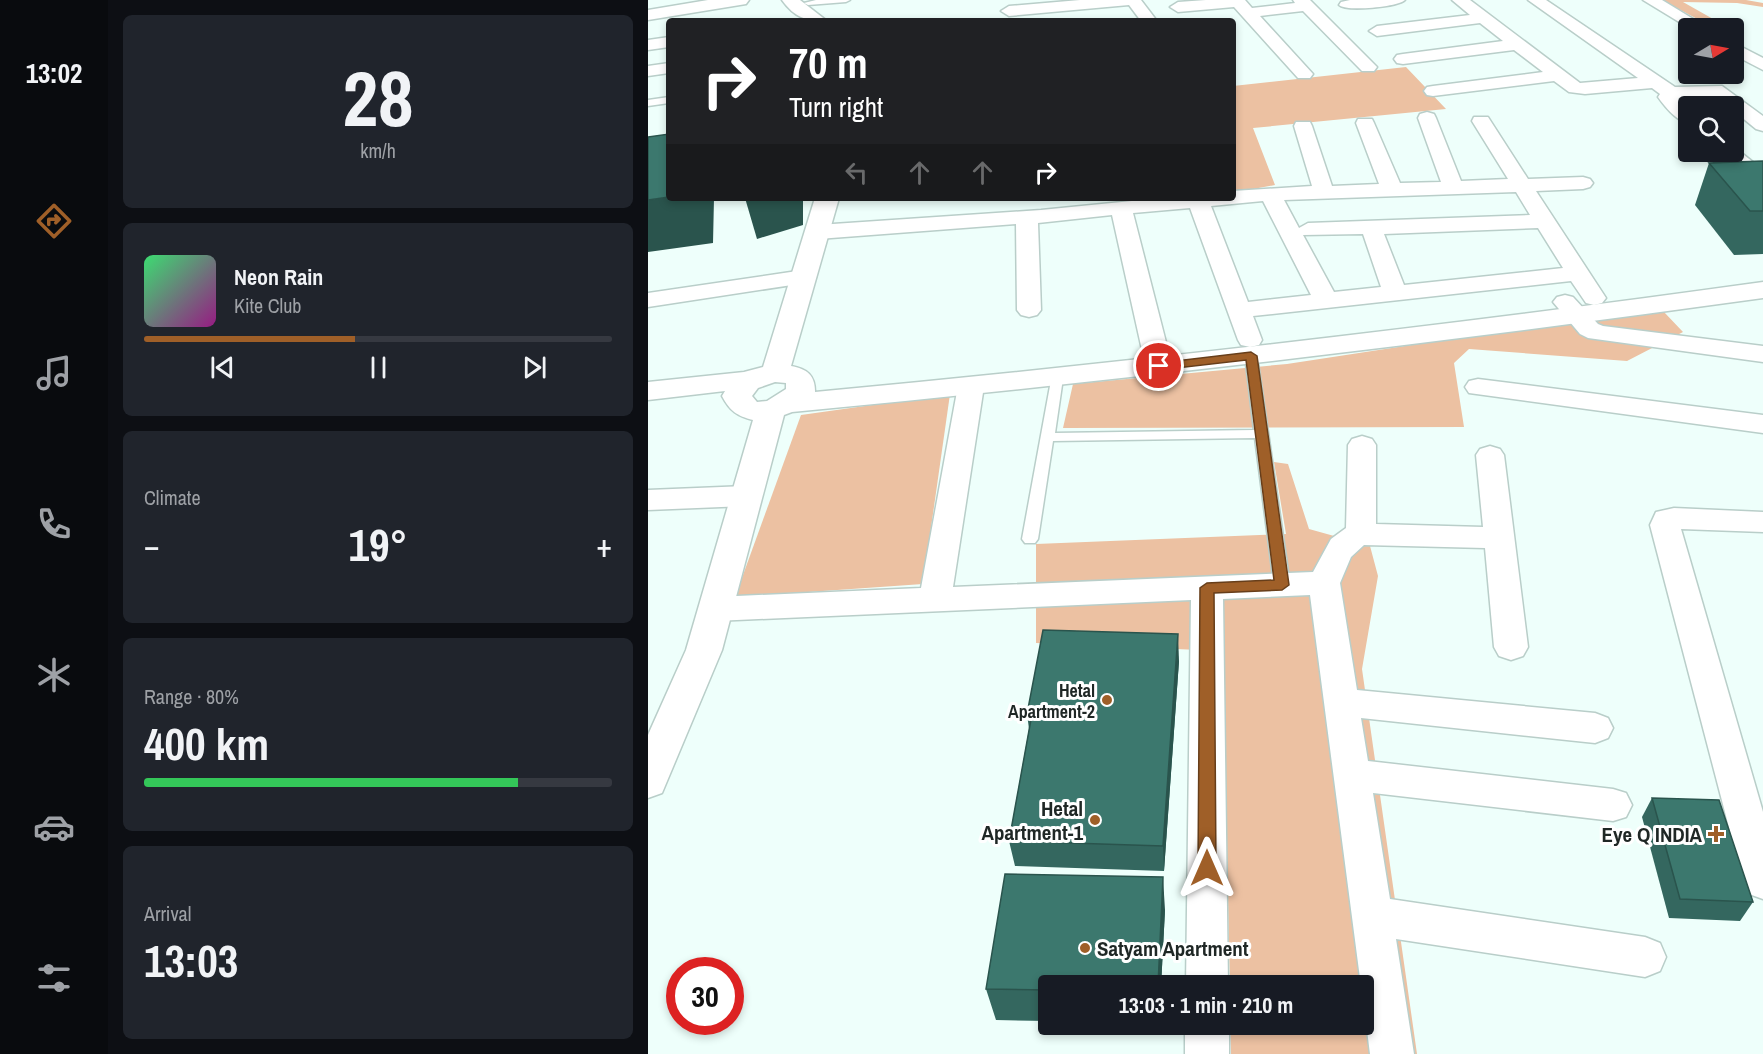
<!DOCTYPE html>
<meta charset="utf-8">
<style>
body{margin:0;font-family:"Archivo Narrow",sans-serif;background:#20242c;color:#f1f3f6;height:100vh;display:flex;flex-direction:column;font-size:22px;white-space:nowrap}
*{box-sizing:border-box;margin:0}
p{font-size:20px;color:#9ea1a6}
.icon{flex:none;width:33px;height:33px;fill:none;stroke:currentColor;stroke-width:2;stroke-linecap:round;stroke-linejoin:round}
.map{position:relative;flex:1;overflow:hidden}
.side{display:flex;flex-direction:column;gap:15px;padding:15px;background:#0d0f14;width:540px}
.side>*{flex:none}
.banner{position:absolute;left:18px;top:18px;width:570px;height:183px;border-radius:6px;box-shadow:0 3px 9px #0003;background:#202124;color:#fff;overflow:hidden}
.needle{width:39px;rotate:80deg}
.tools{position:absolute;left:1030px;top:18px;display:grid;gap:12px}
.tools a{display:grid;place-items:center;width:66px;height:66px;border-radius:6px;background:#171b24;box-shadow:0 3px 9px #0003;font-size:30px}
.speed{position:absolute;left:18px;top:957px;display:flex;gap:12px;font-size:30px;font-weight:700;text-align:center}
.speed>*{display:grid;place-content:center;width:78px;height:78px;border-radius:50%;background:#171b24;box-shadow:0 3px 9px #0003;line-height:1}
.speed .limit{border:9px solid #d22;background:#fff;color:#111}
.pin{position:absolute;display:grid;place-items:center;width:51px;height:51px;color:#fff;margin:-26px;border:3px solid #fff;border-radius:50%;box-shadow:0 2px 6px #0007}
.me{position:absolute;width:66px;margin:-33px;rotate:0deg;stroke-linejoin:round;filter:drop-shadow(0 0 4px #0008)}
.turn{display:flex;align-items:center;gap:21px;height:126px;padding:0 24px;font-size:27px}
.turn .icon{width:78px;height:78px;stroke-width:2.5}
.turn b{display:block;font-size:42px;line-height:51px}
.lanes{display:flex;align-items:center;height:57px;padding:0 24px;background:#0003;justify-content:center;gap:30px;direction:ltr}
.lanes .off{opacity:.35}
.big{font-size:45px;font-weight:700;line-height:1.1}
.side .card{flex:1;display:flex;flex-direction:column;justify-content:center;gap:9px;min-width:0;padding:0 21px;border-radius:9px;background:#20242c}
.side .dial{align-items:center;gap:0}
.dial b{font-size:78px;line-height:1}
.song{display:flex;align-items:center;gap:18px}
.cover{width:72px;height:72px;border-radius:9px;background:linear-gradient(135deg,hsl(140 70% 55%),hsl(310 70% 35%))}
.played{height:6px;border-radius:3px;background:linear-gradient(90deg,#9f5f28 45%,#363941 45%)}
.keys{display:flex;justify-content:space-around;direction:ltr}
.heat{display:flex;justify-content:space-between;align-items:center;font-size:33px;direction:ltr}
.charge{height:9px;border-radius:4px;background:linear-gradient(90deg,#34c759 80%,#363941 0)}
.trip{position:absolute;left:390px;top:975px;width:336px;height:60px;border-radius:6px;background:#171b24;box-shadow:0 3px 9px #0003;font-weight:700;line-height:60px;text-align:center}
main{display:flex;flex:1;min-height:0}
.menu{display:flex;flex-direction:column;width:108px;justify-content:space-around;align-items:center;background:#090b0e;color:#9ea1a6}
.menu .icon{width:42px;height:42px}
.menu .on{color:#9f5f28}
.menu b{font-size:27px;color:#f1f3f6}
.map>svg:first-child{display:block}
.forest{fill:#ecc1a2}
.lines{fill:none;stroke-linecap:round;stroke-linejoin:round}
.service-casing{stroke:#b9cec9;stroke-width:3}
.minor-casing{stroke:#b9cec9;stroke-width:3}
.tertiary-casing{stroke:#b9cec9;stroke-width:3}
.secondary-casing{stroke:#b9cec9;stroke-width:3}
.service{fill:#fff;fill-rule:evenodd}
.minor{fill:#fff;fill-rule:evenodd}
.tertiary{fill:#fff;fill-rule:evenodd}
.secondary{fill:#fff;fill-rule:evenodd}
.wall{fill:#34675f}
.shaded-wall{fill:#2a544d}
.building{fill:#3c786e;stroke:#2a544d;stroke-width:1.5}
.route{fill:#9f5f28;stroke:#673e1a;stroke-width:1.5}
.poi-dot{fill:#9f5f28;stroke:#fff;stroke-width:2}
.labels{text-anchor:middle;dominant-baseline:central;stroke-width:6;stroke-linejoin:round;paint-order:stroke}
.poi-label{font-size:18px;font-weight:bold;fill:#1f2725;stroke:#fff;text-anchor:end}
.near-poi-label{font-size:21px;font-weight:bold;fill:#1f2725;stroke:#fff;text-anchor:end}
</style>
<main>
<nav class="menu">
<b>13:02</b>
<svg class="icon on" aria-label="directions" viewBox="0 0 24 24"><path d="M12 3l9 9-9 9-9-9zM9 14v-3h6M13 9l2 2-2 2"/></svg>
<svg class="icon" aria-label="music" viewBox="0 0 24 24"><path d="M9 18V5l10-2v13"/><circle cx="6" cy="18" r="3"/><circle cx="16" cy="16" r="3"/></svg>
<svg class="icon" aria-label="phone" viewBox="0 0 24 24"><path d="M5 4h4l2 5-3 2q2 4 5 5l2-3 5 2v4C11 20 4 13 5 4z"/></svg>
<svg class="icon" aria-label="climate" viewBox="0 0 24 24"><path d="M12 3v18M4 7l16 10M4 17L20 7"/></svg>
<svg class="icon" aria-label="car" viewBox="0 0 24 24"><path d="M5 17H2v-5l4-1 3-4h7l3 4 3 1v5h-3M9 17h6M6 11h13"/><circle cx="7" cy="17" r="2"/><circle cx="17" cy="17" r="2"/></svg>
<svg class="icon" aria-label="filters" viewBox="0 0 24 24"><path d="M4 7h16M4 17h16"/><circle cx="9" cy="7" r="2"/><circle cx="15" cy="17" r="2"/></svg>
</nav>
<section class="side">
<div class="card dial"><b>28</b><p>km/h</p></div>
<div class="card">
<div class="song"><i class="cover"></i><div><b>Neon Rain</b><p>Kite Club</p></div></div>
<div class="played"></div>
<div class="keys"><svg class="icon" aria-label="previous" viewBox="0 0 24 24"><path d="M18 5L8 12l10 7zM5 5v14"/></svg><svg class="icon" aria-label="pause" viewBox="0 0 24 24"><path d="M8 5v14M16 5v14"/></svg><svg class="icon" aria-label="next" viewBox="0 0 24 24"><path d="M6 5l10 7-10 7zM19 5v14"/></svg></div>
</div>
<div class="card"><p>Climate</p>
<div class="heat"><a>−</a><b class="big">19°</b><a>+</a></div>
</div>
<div class="card"><p>Range · 80%</p><b class="big">400 km</b><div class="charge"></div></div>
<div class="card"><p>Arrival</p><b class="big">13:03</b></div>
</section>
<div class="map">
<svg width="1115" height="1054" viewBox="0 0 1115 1054">
<rect width="100%" height="100%" fill="#eefffb"/>
<g class="forest">
<path d="M1014,0H1098L1115,3V7L1089,3L1035,2L1081,28H1066Z"/>
<path d="M758,67L798,109L605,128L627,185L589,192L585,183V86Z"/>
<path d="M1016,312L1035,332L979,361L821,349L806,363L816,427L415,428L425,384L639,364L868,329Z"/>
<path d="M302,394L275,584L87,597L153,415Z"/>
<path d="M626,462L640,464L661,529L722,546L730,576L714,669L769,1054H583L582,1025L716,1024V986L582,985L574,651L388,643V544L638,534Z"/>
</g>
<g class="lines">
<defs>
<g id="service">
<path d="M168,0H202L198,2L160,5L156,3Z"/>
<path d="M21,97V103L0,106V100Z"/>
<path d="M603,352L609,356L642,585L640,589H628L626,585L607,438L405,441L390,539L387,543H377L374,539L404,375L409,374L415,378L407,433L606,430L597,356Z"/>
</g>
<g id="minor">
<path d="M432,0H493L509,21H493L481,5L361,16L353,11L361,6Z"/>
<path d="M558,0H597L604,8L647,3L645,0H662L729,67L726,71H714L655,11L612,16L665,74L662,78H650L586,7L530,12L522,7L530,2Z"/>
<path d="M702,0H757C750,7 698,12 691,5L693,2Z"/>
<path d="M804,0H822L932,83L990,78L880,0H898L1027,87L1074,86L1115,116V131L1108,129L1086,111V106H1080L1065,96L1030,98L1041,108V124C1029,121 1017,107 1010,97L1012,94L1004,88L937,94L921,92L906,81L785,96L779,95L776,91L779,87L785,86L895,72L866,50L755,64L749,63L746,59L749,55L755,54L855,41L832,23L729,36L721,31L729,26L822,15Z"/>
<path d="M995,0H1014L1060,28H1041Z"/>
<path d="M21,37V47L0,50V40Z"/>
<path d="M1086,43L1115,58V70L1086,55Z"/>
<path d="M21,63V73L0,76V66Z"/>
<path d="M779,112L786,114L788,118L813,181L860,179L824,121L826,117H840L880,179L935,177L942,179L945,183L942,187L935,189L888,191L958,298L954,303L946,305L938,303L923,281L605,316L614,340L611,345L602,347L593,345L590,340L542,208L485,213L520,350L516,355L507,358L498,355L494,350L464,215L390,223L393,310L389,315L381,317L373,315L369,310L368,224L170,239L162,237L159,232L162,227L170,225L393,210L514,198H585V191L664,186L646,126L648,122H662L664,126L684,186L731,184L708,123L710,119H724L726,123L752,183L793,182L770,118L772,114ZM868,192L882,215L660,223L651,228L636,200ZM615,201L663,295L600,302L563,206ZM890,228L915,268L756,285L736,234ZM715,234L733,287L686,292L655,235Z"/>
<path d="M1086,147L1115,170V186L1108,184L1071,152H1086Z"/>
<path d="M156,270L164,272L168,277L164,282L0,307V293Z"/>
<path d="M917,295L925,297L950,324L955,326L1115,346V362L940,338L932,334L905,302L909,297Z"/>
<path d="M323,378L332,380L336,386L305,587L665,572L683,539L698,528L700,445L704,439L714,436L724,439L728,445V524L835,527L828,455L832,449L842,446L852,449L856,455L880,647L875,656L863,660L851,656L846,647L837,548L716,545L703,557L692,583L709,690L947,713L960,718L965,728L960,738L947,743L713,718L720,761L965,789L978,793L984,805L978,817L965,821L725,793L742,899L997,937L1012,943L1018,957L1012,971L997,977L748,939L766,1054H722L716,1006V986H713L662,595L575,599L580,986H538L543,600L67,621L56,618L51,609L56,600L67,597L273,588L310,386L314,380Z"/>
<path d="M830,379L1115,415V433L821,393L817,387L821,381Z"/>
<path d="M98,486L108,489L113,496L108,503L98,506L0,510V490Z"/>
<path d="M1026,508L1115,512V532L1033,529L1115,812V899L1101,894L1095,881L1002,525L1008,512Z"/>
<rect x="537" y="1024" width="44" height="30"/>
</g>
<g id="tertiary">
<path d="M134,0H152L179,21C158,21 147,18 134,0Z"/>
<path d="M167,198H191L143,366C159,369 167,375 167,392C484,362 800,326 1115,282V298C792,343 469,381 144,412L136,415L74,650L14,793L0,798V735L38,650L105,420C89,416 82,411 74,396L77,391L0,400V382L96,372L115,367ZM127,382L138,383V389L119,401L109,402L104,396L110,388Z"/>
</g>
<path id="secondary" d="M60,0H101L98,4L92,5L0,20V10Z"/>
</defs>
<use href="#service" class="service-casing"/>
<use href="#minor" class="minor-casing"/>
<use href="#tertiary" class="tertiary-casing"/>
<use href="#secondary" class="secondary-casing"/>
<use href="#service" class="service"/>
<use href="#minor" class="minor"/>
<use href="#tertiary" class="tertiary"/>
<use href="#secondary" class="secondary"/>
</g>
<g class="wall">
<path d="M1115,161V254L1086,255L1047,205L1061,163Z"/>
<path d="M531,661L516,871L367,866L361,841L381,729L379,714Z"/>
<path d="M1004,798L1105,902L1092,921L1021,918L994,817Z"/>
<path d="M517,910L513,986H400V1021L348,1020L338,989Z"/>
</g>
<g class="shaded-wall">
<path d="M21,197V198H66L65,243L0,252V200Z"/>
<path d="M97,198H155V225L109,239Z"/>
<path d="M530,634L531,661L516,871L515,846Z"/>
<path d="M515,877L517,910L513,986H510Z"/>
</g>
<g class="building">
<path d="M21,134V197L0,200V137Z"/>
<path d="M1115,161V211H1102L1061,163Z"/>
<path d="M395,630L530,634L515,846L361,841L384,714H379Z"/>
<path d="M1004,798L1071,800L1105,902L1032,899Z"/>
<path d="M357,874L515,877L510,986H400V990L338,989Z"/>
</g>
<path class="route" d="M603,352L609,356L641,585L634,590L566,593L568,868L565,874L559,877L553,874L550,868L552,588L559,583L626,580L598,360L511,370L505,366L511,363Z"/>
<g class="poi-dot">
<circle cx="459" cy="700" r="6"/>
<circle cx="447" cy="820" r="6"/>
<path d="M1065 825h6v6h6v6h-6v6h-6v-6h-6v-6h6z"/>
<circle cx="437" cy="948" r="6"/>
</g>
<g class="labels">
<g class="poi-label">
<text x="447" y="690">Hetal<tspan x="447" dy="21">Apartment-2</tspan></text>
</g>
<g class="near-poi-label">
<text x="435" y="808">Hetal<tspan x="435" dy="24">Apartment-1</tspan></text>
<text x="1054" y="834">Eye Q INDIA</text>
<text x="449" y="948" text-anchor="start">Satyam Apartment</text>
</g>
</g>
</svg>
<div class="tools">
<a><svg class="needle" viewBox="-14 -14 28 28"><path d="M0-13l5 13h-10z" fill="#e53935"/><path d="M0 13l5-13h-10z" fill="#9ea1a6"/></svg></a>
<a><svg class="icon" aria-label="search" viewBox="0 0 24 24"><circle cx="10" cy="10" r="6"/><path d="M15 15l6 6"/></svg></a>
</div>
<div class="speed"><div class="limit">30</div></div>
<div class="pin" style="left:511px;top:366px;background:#d93025"><svg class="icon" aria-label="arrive" viewBox="0 0 24 24"><path d="M6 21V4h12l-3 4 3 4H6"/></svg></div>
<svg class="me" style="left:559px;top:868px" viewBox="-20 -20 40 40"><path d="M0-17L14 15 0 8-14 15z" fill="#9f5f28" stroke="#fff" stroke-width="4"/></svg>
<div class="trip">13:03 · 1 min · 210 m</div>
<div class="banner">
<div class="turn"><svg class="icon" aria-label="right" viewBox="0 0 24 24"><path d="M7 20v-9h11M14 6l5 5-5 5"/></svg><div><b>70 m</b>Turn right</div></div>
<div class="lanes"><svg class="icon off" aria-label="left" viewBox="0 0 24 24"><path d="M17 20v-9H6M10 6l-5 5 5 5"/></svg><svg class="icon off" aria-label="ahead" viewBox="0 0 24 24"><path d="M12 20V5M6 11l6-6 6 6"/></svg><svg class="icon off" aria-label="ahead" viewBox="0 0 24 24"><path d="M12 20V5M6 11l6-6 6 6"/></svg><svg class="icon" aria-label="right" viewBox="0 0 24 24"><path d="M7 20v-9h11M14 6l5 5-5 5"/></svg></div>
</div>
</div>
</main>
